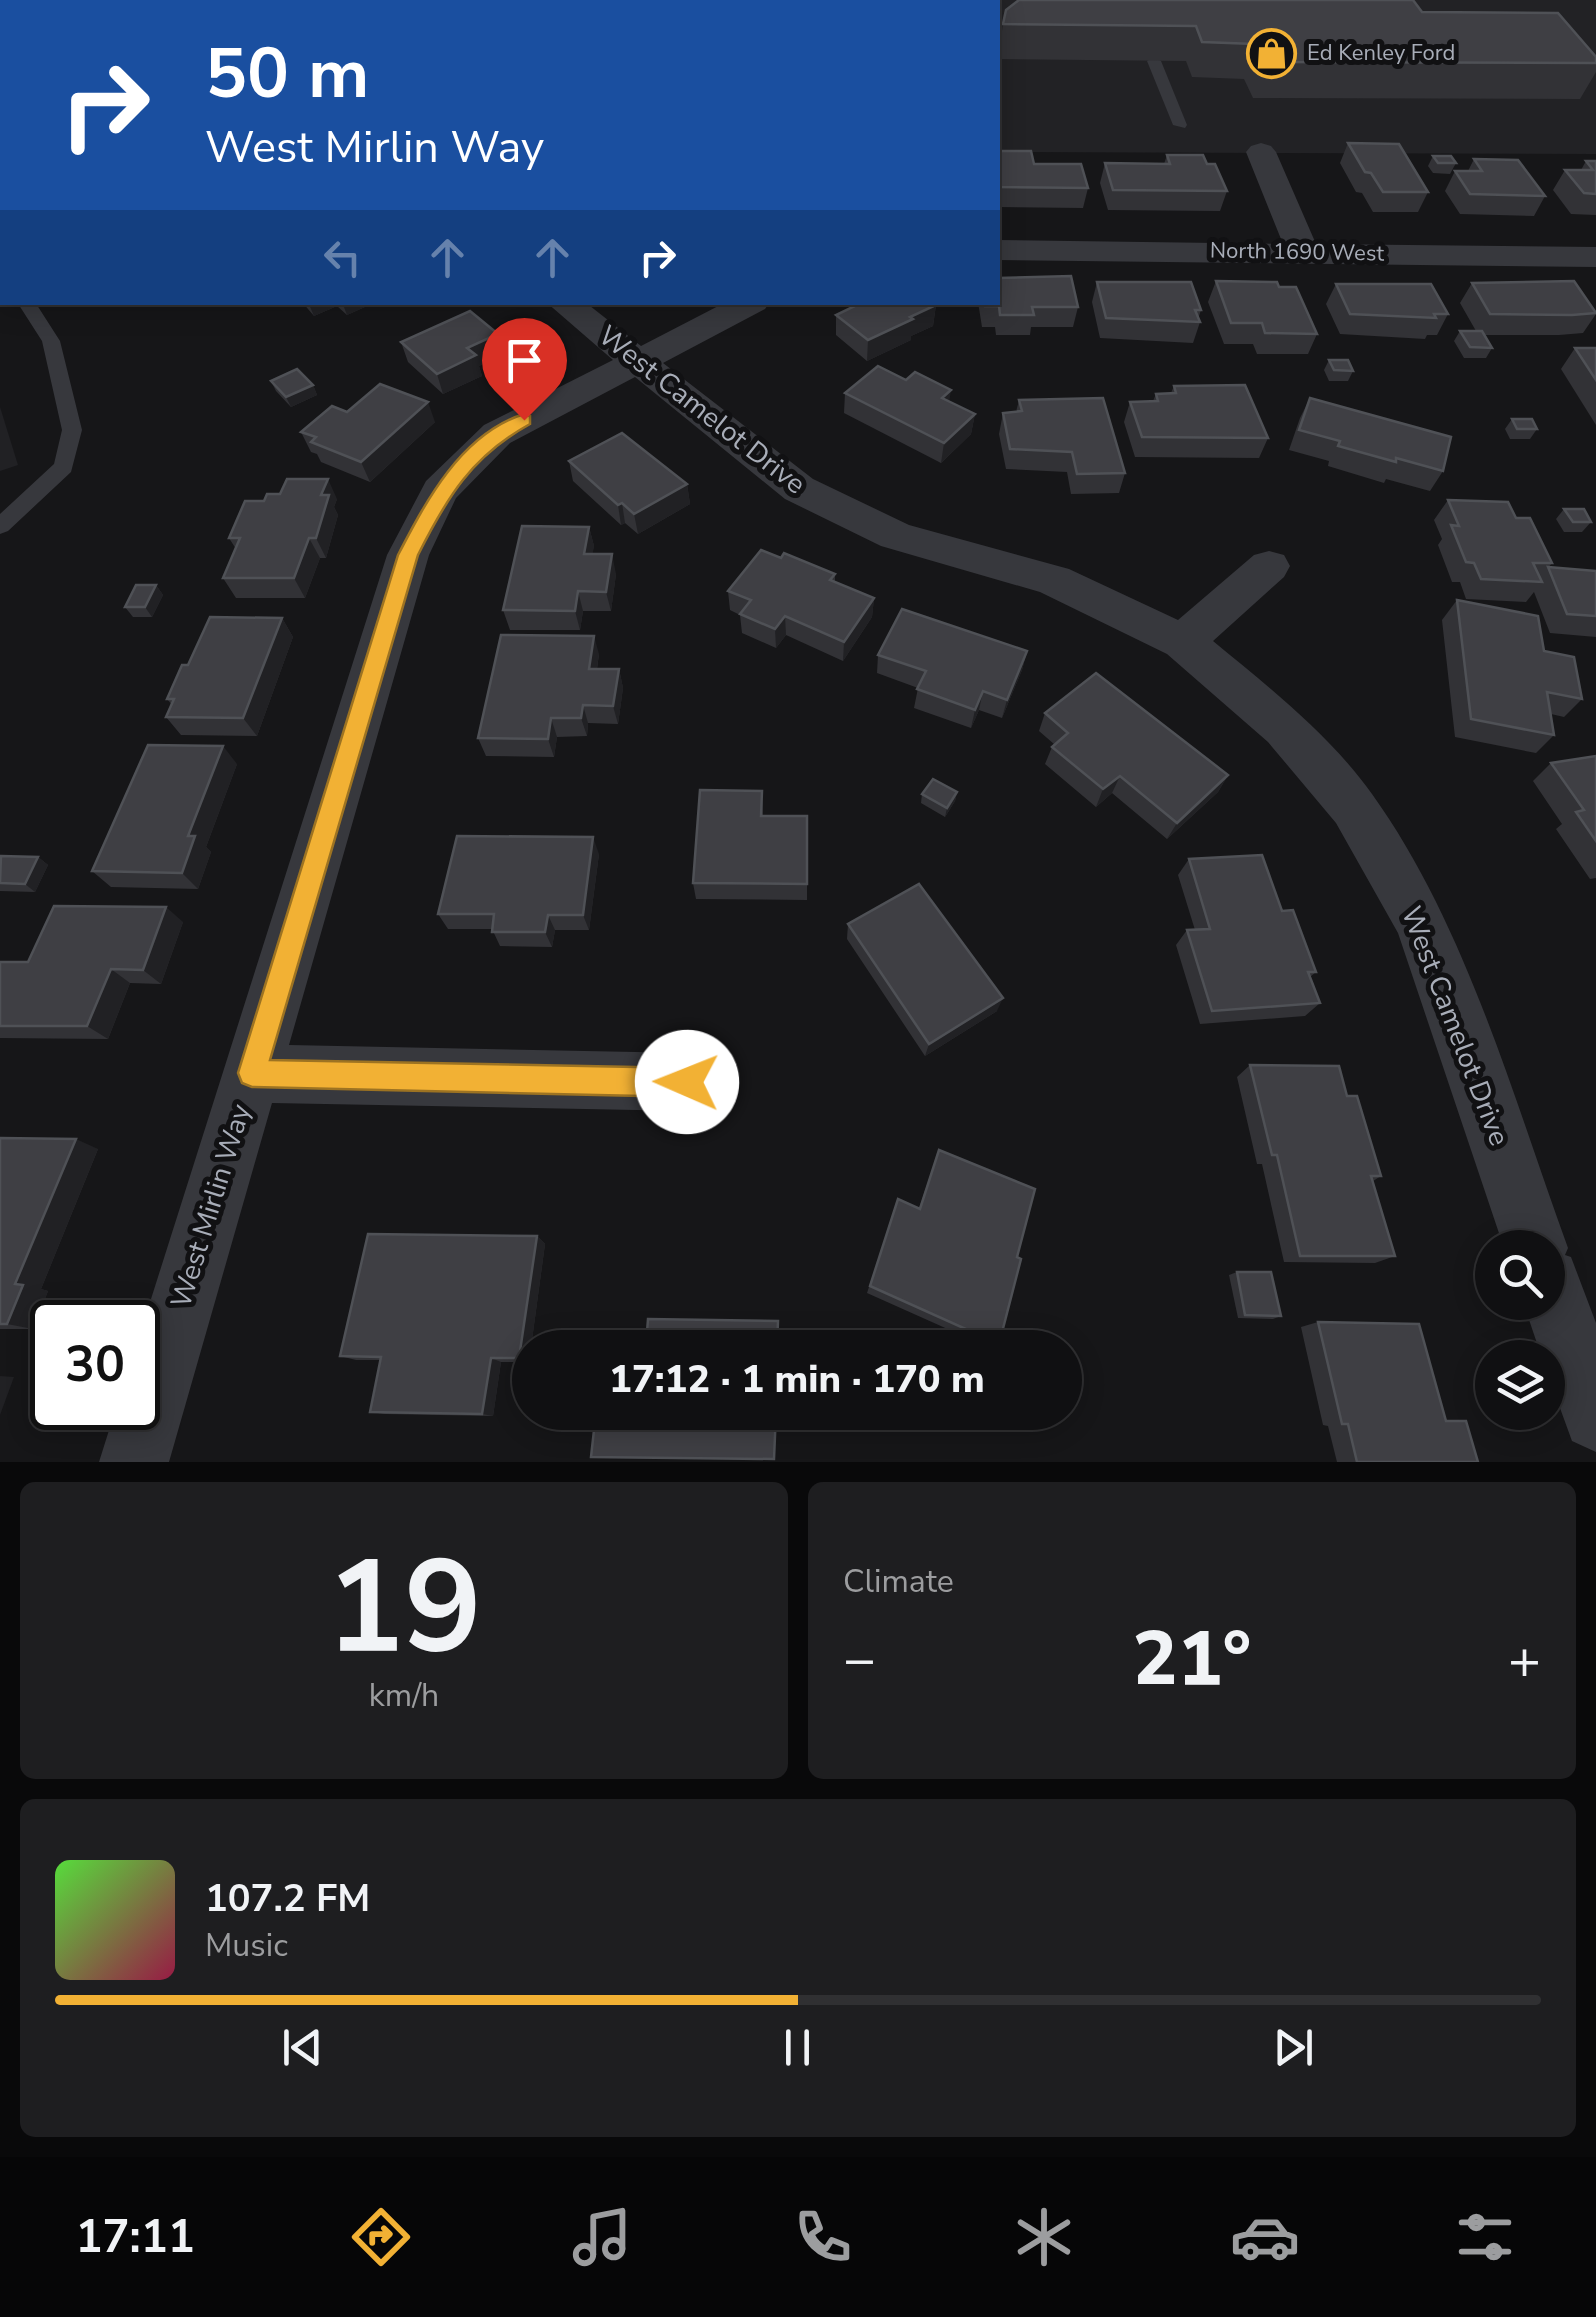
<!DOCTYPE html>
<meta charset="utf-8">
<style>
body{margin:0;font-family:"Nunito Sans",sans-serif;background:#1e1e20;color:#f1f3f6;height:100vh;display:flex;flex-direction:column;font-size:38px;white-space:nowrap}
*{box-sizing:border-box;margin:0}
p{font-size:32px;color:#9c9d9f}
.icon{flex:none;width:55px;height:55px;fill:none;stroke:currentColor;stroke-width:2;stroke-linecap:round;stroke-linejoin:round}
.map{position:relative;height:1462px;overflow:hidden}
.sheet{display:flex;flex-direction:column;gap:20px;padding:20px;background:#09090a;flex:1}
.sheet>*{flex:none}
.top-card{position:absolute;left:0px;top:0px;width:1000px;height:305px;box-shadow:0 5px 25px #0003,0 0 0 2px #303032;background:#1a4fa0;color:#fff;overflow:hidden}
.controls{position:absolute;left:1475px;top:1230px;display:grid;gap:20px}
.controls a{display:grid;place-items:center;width:90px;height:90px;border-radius:50%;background:#101012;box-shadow:0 5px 25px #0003,0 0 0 2px #303032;font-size:50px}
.speed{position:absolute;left:30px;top:1300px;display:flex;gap:20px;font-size:50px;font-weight:700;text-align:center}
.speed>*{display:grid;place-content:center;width:130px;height:130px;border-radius:50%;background:#101012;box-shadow:0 5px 25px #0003,0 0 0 2px #303032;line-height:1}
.speed .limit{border:5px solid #111;border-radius:15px;background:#fff;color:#111}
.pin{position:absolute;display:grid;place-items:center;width:85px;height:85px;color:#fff;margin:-102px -42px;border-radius:50% 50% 50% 0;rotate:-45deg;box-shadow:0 0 10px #0007}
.pin .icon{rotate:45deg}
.me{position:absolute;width:110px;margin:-55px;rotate:271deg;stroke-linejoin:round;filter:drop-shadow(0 0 8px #0008)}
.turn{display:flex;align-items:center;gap:35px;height:210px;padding:0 40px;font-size:45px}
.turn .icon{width:130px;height:130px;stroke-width:2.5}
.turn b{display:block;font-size:70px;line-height:85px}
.lanes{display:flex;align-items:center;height:95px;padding:0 40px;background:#0003;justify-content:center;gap:50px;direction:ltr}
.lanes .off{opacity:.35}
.big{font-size:75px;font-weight:800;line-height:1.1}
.sheet .card{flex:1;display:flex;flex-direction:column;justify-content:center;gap:15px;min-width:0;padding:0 35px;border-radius:15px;background:#1e1e20}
.sheet .dial{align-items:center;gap:0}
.dial b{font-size:130px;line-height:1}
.song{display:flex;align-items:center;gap:30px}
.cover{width:120px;height:120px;border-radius:15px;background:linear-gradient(135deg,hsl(110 70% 55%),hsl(340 70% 35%))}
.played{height:10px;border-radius:5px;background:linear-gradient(90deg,#f2b134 50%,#303032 50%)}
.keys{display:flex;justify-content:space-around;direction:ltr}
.heat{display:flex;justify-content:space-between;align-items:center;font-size:55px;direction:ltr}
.sheet .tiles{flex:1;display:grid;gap:20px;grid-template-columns:1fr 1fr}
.card:last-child{grid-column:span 2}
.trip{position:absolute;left:512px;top:1330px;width:570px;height:100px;border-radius:50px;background:#101012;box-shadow:0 5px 25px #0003,0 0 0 2px #303032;font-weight:800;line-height:100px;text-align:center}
.dock{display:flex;height:160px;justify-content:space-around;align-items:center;background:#060607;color:#9c9d9f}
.dock .icon{width:70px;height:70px}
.dock .current{color:#f2b134}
.dock b{font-size:45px;color:#f1f3f6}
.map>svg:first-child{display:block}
.built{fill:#222225}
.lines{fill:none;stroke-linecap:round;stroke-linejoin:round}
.path{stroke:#3d3f44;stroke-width:4;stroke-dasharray:2.5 5;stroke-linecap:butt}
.lane{fill:#37383d;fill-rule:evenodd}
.street{fill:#37383d;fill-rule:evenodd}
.secondary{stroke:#45474d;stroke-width:55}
.wall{fill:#323236}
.shaded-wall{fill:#212124}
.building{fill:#3f3f44;stroke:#4f5156;stroke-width:2.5}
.route{fill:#f2b134;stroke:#9d7322;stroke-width:2.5}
.labels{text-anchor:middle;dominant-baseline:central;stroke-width:10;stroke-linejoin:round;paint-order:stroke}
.far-poi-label{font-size:22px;fill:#a8adb8;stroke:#111113;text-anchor:start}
.far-street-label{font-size:22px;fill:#a8adb8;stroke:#111113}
.street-label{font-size:28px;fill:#a8adb8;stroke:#111113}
</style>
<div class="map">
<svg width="1596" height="1462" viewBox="0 0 1596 1462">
<rect width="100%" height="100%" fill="#161618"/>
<path class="built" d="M847,0H1596V154L998,152V2H839Z"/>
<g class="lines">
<path class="path" d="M18,2L30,0"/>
<g class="lane">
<path d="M1154,57L1161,61L1187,125L1185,128L1173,125L1147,61Z"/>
<path d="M17,302H35L60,341L82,430L71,472L8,531L0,534V514L54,464L62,430L42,341Z"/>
</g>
<g class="street">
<path d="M1261,143L1271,146L1276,152L1316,244L1596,247V267L998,260V240L1283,244L1246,152L1251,146Z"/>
<path d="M546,302H585L641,346L726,302H770L765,309L663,363L813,479L909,525L1069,569L1178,620L1254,555L1269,551L1284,555L1290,566L1284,577L1213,641C1270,688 1329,734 1372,794C1466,925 1513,1097 1568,1248L1565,1255L1571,1257L1596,1323V1452L1572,1441L1548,1375V1358H1542L1523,1302H1548V1248H1504L1398,933L1336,823L1268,742L1167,654L1040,592L881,546L785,499L635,377L510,443L456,498L429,555L289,1045L687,1053L708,1061L716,1082L708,1103L687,1111L272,1103L169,1462H99L116,1408H138V1340L387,555L426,481L484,425L613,360Z"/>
</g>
<g class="secondary">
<path d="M748,2L757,0"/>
<path d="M0,254L2,253"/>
</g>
</g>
<g class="wall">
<path d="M1422,12L1596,57V72L1580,99L1253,98L1244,79L1192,77L1186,61L998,59L1003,24Z"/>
<path d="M1348,143L1428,192L1418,212H1373L1362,193L1356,192L1340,163Z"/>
<path d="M998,151L1034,164L1088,188L1083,208L998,207Z"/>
<path d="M1167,155L1207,164L1227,191L1220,211L1108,210L1100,183L1105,163L1164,164Z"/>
<path d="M1433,156L1456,163L1450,174L1433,173L1428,166Z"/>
<path d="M1474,159L1545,196L1534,216L1460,214L1445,191L1455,171H1468Z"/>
<path d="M1586,161H1596V215L1571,214L1553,190L1565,170H1581Z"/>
<path d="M1216,281L1279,287L1317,334L1308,354H1257L1253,344H1224L1208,302Z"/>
<path d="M1097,282L1201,310L1198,319L1200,322L1193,343L1100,338L1092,302Z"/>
<path d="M1472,283L1596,312V314L1583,333L1559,335H1484L1492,348L1486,358H1464L1454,341L1460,331H1476L1460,303Z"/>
<path d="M1336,284L1448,314L1437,335H1427L1425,339L1340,334L1326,304Z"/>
<path d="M302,302H376L347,315L337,306L314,316Z"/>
<path d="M978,302H998L1078,307L1073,327H1031L1030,335H996L995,327H982Z"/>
<path d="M936,305L933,326L911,336V340L867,361L836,335V315Z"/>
<path d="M401,342L504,354L479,366L482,376L443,394L408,362Z"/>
<path d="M1575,348H1596V425L1561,369Z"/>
<path d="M1329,360L1353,371L1348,381H1329L1324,370Z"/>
<path d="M271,381L313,385L317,395L291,407L276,391Z"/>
<path d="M1174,386L1268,438L1259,458L1135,457L1124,422L1130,402L1153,401L1156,394L1171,393Z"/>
<path d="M845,393L949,401L975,414L971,434L941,463L844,413Z"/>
<path d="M1310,398L1443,471L1430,491L1386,479L1384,483L1328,466L1329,461L1289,450L1300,418Z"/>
<path d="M1019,400L1125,473L1119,493L1071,494L1067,472L1006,469L999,434L1003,413L1016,412Z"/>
<path d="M347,412L435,422L370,482L321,462L317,454L311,452L301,432Z"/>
<path d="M1512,419L1537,429L1530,439H1510L1505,429Z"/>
<path d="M569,461L687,484L690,504L638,534L625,523L621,525L573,481Z"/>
<path d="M337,499L334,507L338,515L326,558H320L305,598H236L223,578L236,549L229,538Z"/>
<path d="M1448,500L1516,518L1552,563L1548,568L1596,571V637L1550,633L1534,592L1526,602L1466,599L1460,582H1452L1438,545L1442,539L1434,520Z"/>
<path d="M1564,509L1591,522L1582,532H1564L1556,519Z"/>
<path d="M589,527L594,546L592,554L616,574L611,611H583L580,630H510L503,610Z"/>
<path d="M781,558L835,574V582L874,598L872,617L843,661L786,635L776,648L742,633L740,615L730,610L728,591Z"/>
<path d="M156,585L163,595L152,617H133L125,607Z"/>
<path d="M1457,600L1544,651L1582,699L1564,717L1551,714L1554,735L1536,753L1455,737L1442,620Z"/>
<path d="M282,618L293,637L257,736L181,735L166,717L172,705L167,699L188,665Z"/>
<path d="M1027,651L1022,670L1002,718L979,710L971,728L914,708L918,688L877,673L878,655Z"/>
<path d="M599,654L597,669H619L623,688L618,724L588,723L587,736L557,737L554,757L486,756L478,738Z"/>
<path d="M1045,713L1228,775L1218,792L1167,839L1112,793L1096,807L1045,764L1052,747L1054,744L1039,731Z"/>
<path d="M1596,756V878L1590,879L1556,829L1562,824L1533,781L1551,763Z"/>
<path d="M237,764L206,847L211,852L198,889L111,887L92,871Z"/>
<path d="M762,791L763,816H807V900L696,899L693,883Z"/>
<path d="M957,792L955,801L945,817L921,803L922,794Z"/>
<path d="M599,854L589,930H555L552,947L500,946L492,929H448L438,914Z"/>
<path d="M38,857L48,865L35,892L0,891V859Z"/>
<path d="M1189,859L1282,911L1316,972L1310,977L1320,1003L1305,1016L1200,1024L1176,945L1187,930H1195L1178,875Z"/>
<path d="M183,922L161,984L130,983L108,1039L0,1038V962H28Z"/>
<path d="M848,924L997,1011L925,1056L847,939Z"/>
<path d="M1250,1065L1347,1096L1381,1176L1373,1181L1395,1256L1375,1263L1284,1262L1262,1164H1257L1237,1077Z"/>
<path d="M0,1138L98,1149L41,1289L48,1291L33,1329H0Z"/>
<path d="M939,1150L1017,1257L999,1344L993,1348H990L867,1293L898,1199L919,1208Z"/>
<path d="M537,1236L545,1244L529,1362H501L493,1416L385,1414L370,1412L381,1360H356L340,1356Z"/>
<path d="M1237,1272L1281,1316L1273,1319L1238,1318L1229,1275Z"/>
<path d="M1318,1322L1446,1421L1478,1462H1337L1328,1426L1323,1425L1301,1327Z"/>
</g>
<g class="shaded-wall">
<path d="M308,302H336L337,306L314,316Z"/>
<path d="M342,302H376L347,315Z"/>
<path d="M936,305L933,326L911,336V340L867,361L868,340Z"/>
<path d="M498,334L504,354L479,366L482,376L443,394L437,374L467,348Z"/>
<path d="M313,385L317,395L291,407L286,397Z"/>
<path d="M951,390L948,410L942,398Z"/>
<path d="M428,402L435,422L370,482L361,462Z"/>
<path d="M0,407L18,465L0,471Z"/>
<path d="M975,414L971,434L941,463L944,443Z"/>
<path d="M328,479L337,499L334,507L338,515L326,558L316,538L321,495Z"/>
<path d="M687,484L690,504L638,534L634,514Z"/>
<path d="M622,503L625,523L621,525L618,505Z"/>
<path d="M589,527L594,546L589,574L584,554Z"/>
<path d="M309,538L320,558L305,598L294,578Z"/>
<path d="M612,554L616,574L611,611L606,592Z"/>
<path d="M156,585L163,595L152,617L145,607Z"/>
<path d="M578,591L583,611L580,630L575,611Z"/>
<path d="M874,598L872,617L843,661L844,642Z"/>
<path d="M785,616L786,635L776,648L775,629Z"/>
<path d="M282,618L293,637L257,736L243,718Z"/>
<path d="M594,636L599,654L594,687L589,669Z"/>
<path d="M1027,651L1022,670L1002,718L1007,700Z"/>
<path d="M619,669L623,688L618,724L613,706Z"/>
<path d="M983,691L979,710L971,728L975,710Z"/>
<path d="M583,705L588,723L587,736L581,718Z"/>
<path d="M551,718L557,737L554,757L548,739Z"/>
<path d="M223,746L237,764L206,847L211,852L198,889L182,873L188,836Z"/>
<path d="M1228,775L1218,792L1167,839L1177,823Z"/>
<path d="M1120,776L1112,793L1096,807L1103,789Z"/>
<path d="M957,792L955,801L945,817L947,808Z"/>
<path d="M593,837L599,854L589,930L583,915Z"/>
<path d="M38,857L48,865L35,892L25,884Z"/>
<path d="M166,907L183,922L161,984L143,970Z"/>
<path d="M548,915L555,930L552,947L545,932Z"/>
<path d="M111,969L130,983L108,1039L87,1026Z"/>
<path d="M1003,998L997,1011L925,1056L929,1044Z"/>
<path d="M76,1139L98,1149L41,1289L48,1291L33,1329L7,1324L15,1284Z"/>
<path d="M537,1236L545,1244L529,1362L519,1358Z"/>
<path d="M491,1358L501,1362L493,1416L482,1414Z"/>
<path d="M0,1376L14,1377L0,1415Z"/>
</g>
<g class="building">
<path d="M1019,0H1413L1422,12L1558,13L1596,57V63L1265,62L1255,44L1202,42L1196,26L1003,24L1006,10Z"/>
<path d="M0,106L2,109V178L0,176Z"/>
<path d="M1348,143L1399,144L1428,192H1383L1371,173L1365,172Z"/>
<path d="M998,151H1031L1034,164H1081L1088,188L998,187Z"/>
<path d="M1167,155H1203L1207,164H1215L1227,191L1113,190L1105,163L1170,164Z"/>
<path d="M1433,156H1451L1456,163H1438Z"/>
<path d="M1474,159L1518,160L1545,196L1470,194L1455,171H1482Z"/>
<path d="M1586,161H1596V194L1584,193L1565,170H1593Z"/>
<path d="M1071,276L1078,307H1032L1034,315H1000L999,306H985L984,302H998V278Z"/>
<path d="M1216,281L1277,282L1279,287H1296L1317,334L1265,333L1262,323H1231Z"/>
<path d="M1574,281L1596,313L1572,315L1490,314L1472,283Z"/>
<path d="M1097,282H1191L1201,310H1195L1200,322L1106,318Z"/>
<path d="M1336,284H1431L1448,314H1434L1436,318L1350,314Z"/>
<path d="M863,302H932L936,305L910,317L913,319L868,340L836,315Z"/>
<path d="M470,311L498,334L467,348L476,355L437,374L401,342Z"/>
<path d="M1460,331H1482L1492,348L1470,347Z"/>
<path d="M1575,348H1596V380Z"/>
<path d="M1329,360H1348L1353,371L1334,370Z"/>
<path d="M878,366L906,380L915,372L951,390L942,398L975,414L944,443L845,393Z"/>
<path d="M297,369L313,385L286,397L271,381Z"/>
<path d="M380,384L428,402L361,462L311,442L316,437L301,432L332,406L347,412Z"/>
<path d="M1245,385L1268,438L1142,437L1130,402L1158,401L1156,394L1176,393L1174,386Z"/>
<path d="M1103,398L1125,473L1077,474L1072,452L1010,449L1003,413L1022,411L1019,400Z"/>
<path d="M1310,398L1451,437L1443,471L1396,458V462L1338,446L1340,441L1299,430Z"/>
<path d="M1512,419H1532L1537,429H1517Z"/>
<path d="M622,433L687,484L634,514L622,503L618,505L569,461Z"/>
<path d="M287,479H328L321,495H329L316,538H309L294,578H223L240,538H229L245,501H264L267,494H280Z"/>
<path d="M1448,500L1508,502L1516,518H1530L1552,563H1533L1542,582L1481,579L1474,563L1466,562L1451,525L1459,526Z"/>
<path d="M1564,509H1584L1591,522H1573Z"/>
<path d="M522,526L589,527L584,554H612L606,592L578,591L575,611L503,610Z"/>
<path d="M761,550L781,558L784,553L835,574L830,580L874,598L844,642L785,616L775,629L740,614L751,600L728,591Z"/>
<path d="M1548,567L1596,571V616L1567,614Z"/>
<path d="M136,585H156L145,607H125Z"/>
<path d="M1457,600L1538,616L1544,651L1574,657L1582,699L1547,692L1554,735L1471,719Z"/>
<path d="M902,609L1027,651L1007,700L983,691L975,710L917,689L926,671L878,655Z"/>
<path d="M210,617L282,618L243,718L166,717L174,699H167L182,665H188Z"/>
<path d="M501,635L594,636L589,669H619L613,706L583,705L581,718H551L548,739L478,738Z"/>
<path d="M1096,673L1228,775L1177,823L1120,776L1103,789L1052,747L1068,733L1045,713Z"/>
<path d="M148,745L223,746L188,836H195L182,873L92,871Z"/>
<path d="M1596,756V841L1576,812L1584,810L1551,763Z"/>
<path d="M933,779L957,792L947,808L922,794Z"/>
<path d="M700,790L762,791L761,816H807V884L693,883Z"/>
<path d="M457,836L593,837L583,915H548L545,932H492L494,914H438Z"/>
<path d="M1262,855L1282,911L1293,910L1316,972H1308L1320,1003L1212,1011L1187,930L1210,929L1189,859Z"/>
<path d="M1,856L38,857L25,884L0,883Z"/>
<path d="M919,884L1003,998L929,1044L848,924Z"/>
<path d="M54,906L166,907L143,970L111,969L87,1026H0V962H28Z"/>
<path d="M1250,1065L1339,1066L1347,1096H1357L1381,1176H1371L1395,1256H1300L1277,1155H1272Z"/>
<path d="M0,1138L76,1139L15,1284L23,1285L7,1324H0Z"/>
<path d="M939,1150L1035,1189L1017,1257L1021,1259L999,1344L870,1286L898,1199L920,1209Z"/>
<path d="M368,1234L537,1236L519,1358H491L482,1414L370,1412L381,1357L340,1356Z"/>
<path d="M1237,1272H1271L1281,1316L1245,1315Z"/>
<path d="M648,1319L778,1321L777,1348H603V1344L646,1345Z"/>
<path d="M1318,1322L1419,1324L1446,1421H1466L1478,1462H1357L1348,1424H1342Z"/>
<path d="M596,1412H776L774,1459L591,1457Z"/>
</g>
<path class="route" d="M524,414L530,416V424C472,456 447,497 418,555L270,1060L687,1068L697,1073L701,1082L697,1092L687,1097L252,1087L242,1083L238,1073L398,555C426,501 461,434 524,414Z"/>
<defs>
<symbol id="shop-ring" viewBox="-11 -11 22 22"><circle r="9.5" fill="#111113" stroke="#f2b134" stroke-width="1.5"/><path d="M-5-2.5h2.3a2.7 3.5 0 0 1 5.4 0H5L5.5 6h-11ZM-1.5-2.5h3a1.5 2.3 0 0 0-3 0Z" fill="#f2b134"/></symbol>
</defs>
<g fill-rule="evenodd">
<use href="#shop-ring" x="1244" y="26" width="55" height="55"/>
</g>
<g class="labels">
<g class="far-poi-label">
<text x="1307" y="53">Ed Kenley Ford</text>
</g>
<g class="far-street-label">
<text transform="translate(1297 252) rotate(1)">North 1690 West</text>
</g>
<g class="street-label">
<text transform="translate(702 410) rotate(38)">West Camelot Drive</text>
<text transform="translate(1455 1026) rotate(69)">West Camelot Drive</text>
<text transform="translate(211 1206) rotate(-73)">West Mirlin Way</text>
</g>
</g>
</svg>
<div class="controls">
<a><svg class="icon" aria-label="search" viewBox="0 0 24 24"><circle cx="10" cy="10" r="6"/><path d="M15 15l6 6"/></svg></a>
<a><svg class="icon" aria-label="layers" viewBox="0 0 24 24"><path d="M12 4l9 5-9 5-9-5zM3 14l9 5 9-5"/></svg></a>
</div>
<div class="speed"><div class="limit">30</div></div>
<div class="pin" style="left:524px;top:420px;background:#d93025"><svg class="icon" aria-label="arrive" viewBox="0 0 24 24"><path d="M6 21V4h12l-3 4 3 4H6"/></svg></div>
<svg class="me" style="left:687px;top:1082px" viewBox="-20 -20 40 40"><circle r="19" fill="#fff"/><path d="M0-13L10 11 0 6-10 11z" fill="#f2b134"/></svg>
<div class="trip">17:12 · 1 min · 170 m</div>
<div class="top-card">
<div class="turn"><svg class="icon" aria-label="right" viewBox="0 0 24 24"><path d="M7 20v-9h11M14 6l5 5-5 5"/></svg><div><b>50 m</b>West Mirlin Way</div></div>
<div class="lanes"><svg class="icon off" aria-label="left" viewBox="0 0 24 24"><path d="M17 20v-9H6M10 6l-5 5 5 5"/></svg><svg class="icon off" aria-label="ahead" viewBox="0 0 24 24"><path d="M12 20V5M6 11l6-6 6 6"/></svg><svg class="icon off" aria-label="ahead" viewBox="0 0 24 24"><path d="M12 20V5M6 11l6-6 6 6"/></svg><svg class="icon" aria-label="right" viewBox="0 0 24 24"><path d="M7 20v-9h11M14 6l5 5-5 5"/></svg></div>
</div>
</div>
<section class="sheet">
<div class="tiles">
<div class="card dial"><b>19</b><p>km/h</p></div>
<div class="card"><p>Climate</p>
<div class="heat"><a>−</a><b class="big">21°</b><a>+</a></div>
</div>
<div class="card">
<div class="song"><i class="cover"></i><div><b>107.2 FM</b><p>Music</p></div></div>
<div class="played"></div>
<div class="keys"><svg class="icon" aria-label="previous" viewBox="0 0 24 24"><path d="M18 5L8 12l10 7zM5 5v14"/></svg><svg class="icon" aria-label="pause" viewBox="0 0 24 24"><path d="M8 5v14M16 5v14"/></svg><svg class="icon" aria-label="next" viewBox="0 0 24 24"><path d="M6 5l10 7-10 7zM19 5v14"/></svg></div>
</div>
</div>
</section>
<nav class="dock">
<b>17:11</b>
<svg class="icon current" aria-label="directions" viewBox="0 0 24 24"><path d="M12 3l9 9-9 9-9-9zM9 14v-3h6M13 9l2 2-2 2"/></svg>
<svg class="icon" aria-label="music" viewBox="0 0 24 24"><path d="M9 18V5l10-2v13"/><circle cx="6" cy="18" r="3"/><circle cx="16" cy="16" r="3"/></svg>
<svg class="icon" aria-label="phone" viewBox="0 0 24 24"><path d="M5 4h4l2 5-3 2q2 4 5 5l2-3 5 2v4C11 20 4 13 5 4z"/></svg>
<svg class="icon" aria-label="climate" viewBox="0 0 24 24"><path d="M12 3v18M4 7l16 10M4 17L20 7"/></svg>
<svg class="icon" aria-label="car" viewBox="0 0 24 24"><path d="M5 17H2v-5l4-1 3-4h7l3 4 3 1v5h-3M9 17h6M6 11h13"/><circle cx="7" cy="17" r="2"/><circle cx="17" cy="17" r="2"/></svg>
<svg class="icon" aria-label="filters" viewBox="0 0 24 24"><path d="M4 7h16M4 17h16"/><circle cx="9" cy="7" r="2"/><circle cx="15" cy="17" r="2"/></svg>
</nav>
